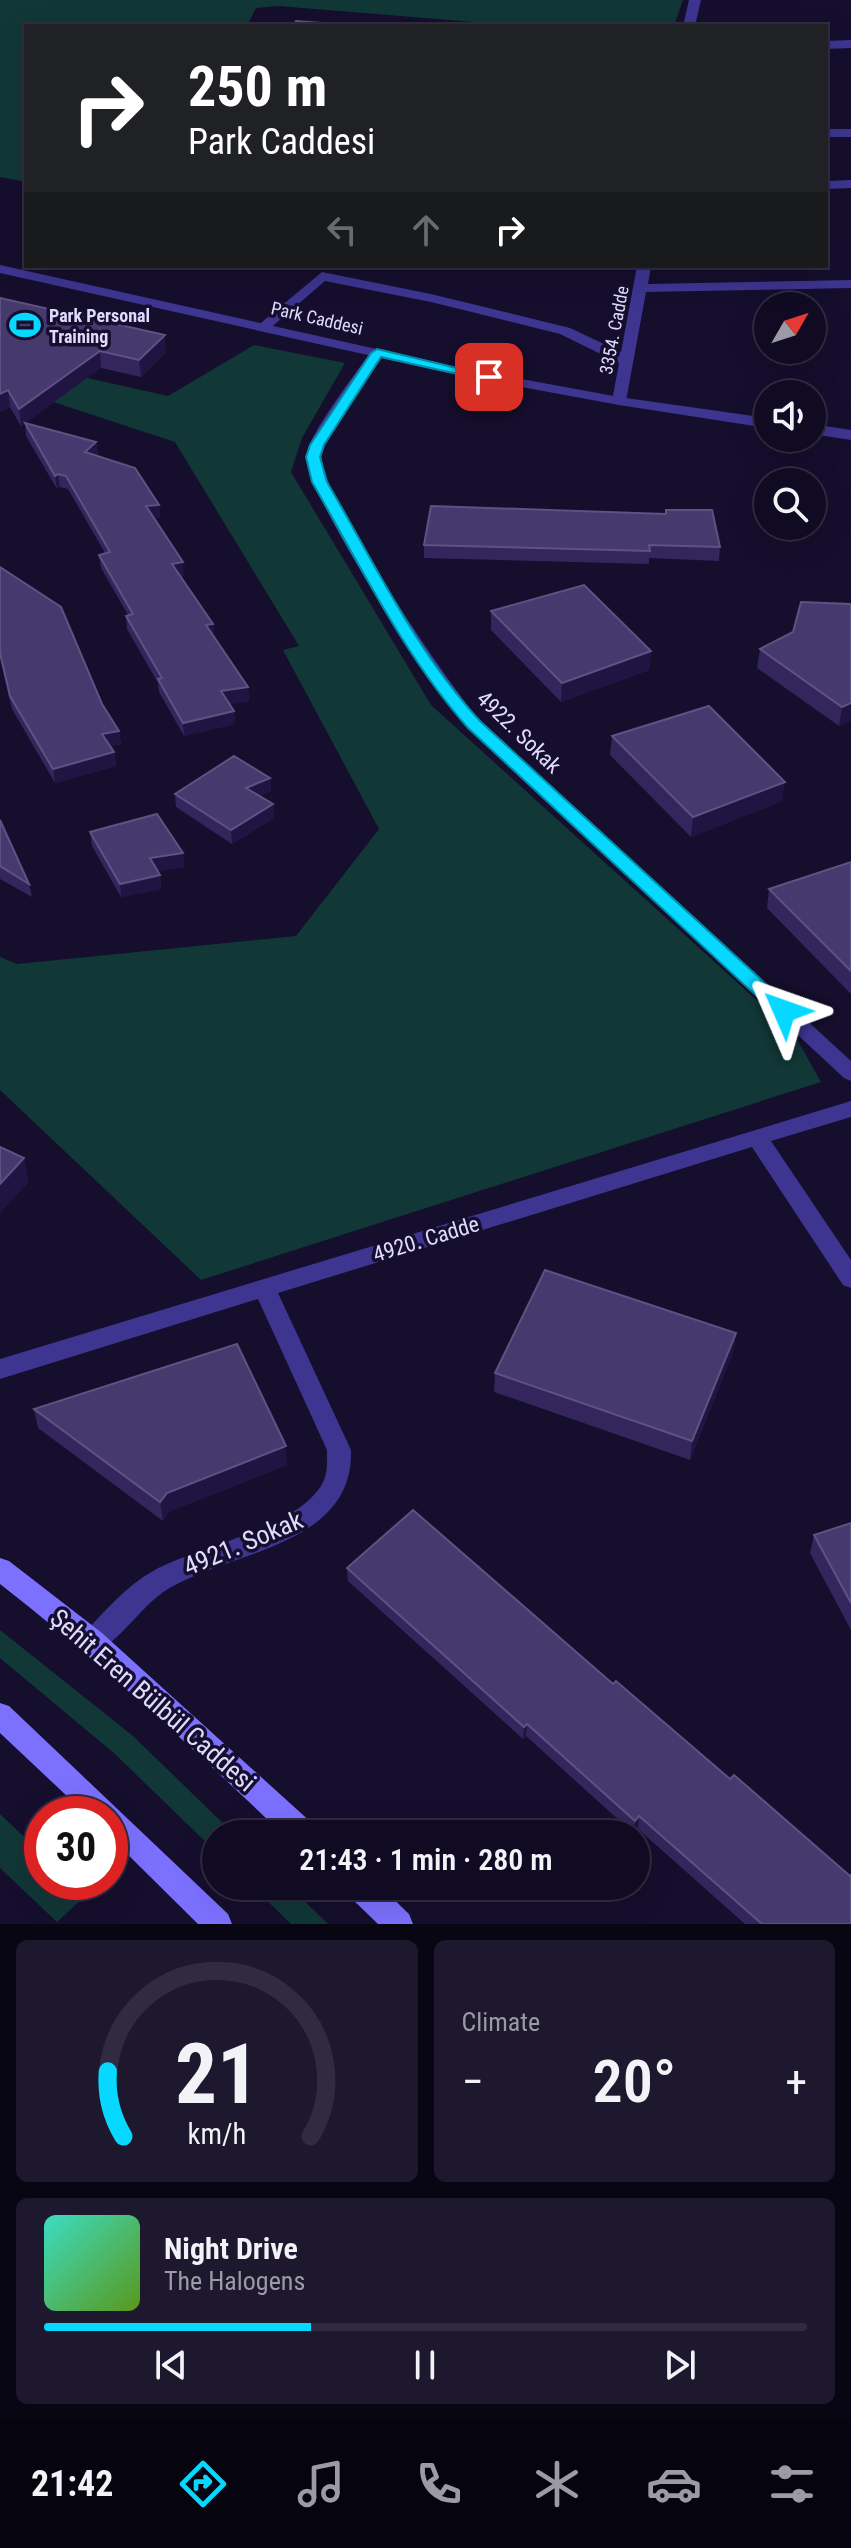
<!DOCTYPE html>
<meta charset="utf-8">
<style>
body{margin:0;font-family:"Roboto Condensed",sans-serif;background:#1e182f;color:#f1f3f6;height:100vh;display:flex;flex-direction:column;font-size:30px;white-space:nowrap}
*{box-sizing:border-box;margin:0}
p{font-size:26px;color:#9c9aa5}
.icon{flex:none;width:44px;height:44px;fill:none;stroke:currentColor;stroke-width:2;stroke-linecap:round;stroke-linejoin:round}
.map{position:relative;height:1924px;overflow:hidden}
.details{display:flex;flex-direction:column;gap:16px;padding:16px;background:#090613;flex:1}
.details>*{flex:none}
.banner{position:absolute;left:24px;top:24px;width:804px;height:244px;border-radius:0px;box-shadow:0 8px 32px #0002,0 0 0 2px #302b40;background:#202124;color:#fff;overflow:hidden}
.needle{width:52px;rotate:51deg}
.tools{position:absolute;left:754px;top:292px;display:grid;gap:16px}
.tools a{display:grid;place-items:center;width:72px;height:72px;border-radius:50%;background:#100a22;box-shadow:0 8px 32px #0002,0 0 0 2px #302b40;font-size:40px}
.speed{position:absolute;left:24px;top:1796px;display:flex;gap:16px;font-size:40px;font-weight:700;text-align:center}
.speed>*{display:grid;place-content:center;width:104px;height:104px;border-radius:50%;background:#100a22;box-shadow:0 8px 32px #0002,0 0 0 2px #302b40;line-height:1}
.speed .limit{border:12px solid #d22;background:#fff;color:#111}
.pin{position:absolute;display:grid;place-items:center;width:68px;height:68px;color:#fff;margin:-34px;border-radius:16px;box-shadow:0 4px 12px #0006}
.me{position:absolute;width:88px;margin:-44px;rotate:313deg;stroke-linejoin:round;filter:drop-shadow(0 0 6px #0008)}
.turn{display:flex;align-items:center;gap:28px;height:168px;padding:0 32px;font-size:36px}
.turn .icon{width:104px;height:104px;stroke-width:2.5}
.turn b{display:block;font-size:56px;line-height:68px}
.lanes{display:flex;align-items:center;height:76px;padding:0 32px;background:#0003;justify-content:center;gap:40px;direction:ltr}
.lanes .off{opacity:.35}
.big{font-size:60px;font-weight:600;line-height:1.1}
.details .tile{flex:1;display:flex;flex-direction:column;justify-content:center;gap:12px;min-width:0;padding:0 28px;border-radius:12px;background:#1e182f}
.details .dial{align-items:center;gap:0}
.dial svg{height:208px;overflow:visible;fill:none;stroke:#302b40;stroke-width:7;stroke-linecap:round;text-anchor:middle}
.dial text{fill:#f1f3f6;stroke:none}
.song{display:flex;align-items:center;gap:24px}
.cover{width:96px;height:96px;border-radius:12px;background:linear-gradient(135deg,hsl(170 70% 55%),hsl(90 70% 35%))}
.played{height:8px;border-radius:4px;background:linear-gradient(90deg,#06d8ff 35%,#302b40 35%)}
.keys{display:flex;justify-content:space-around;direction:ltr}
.heat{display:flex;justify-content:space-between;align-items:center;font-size:44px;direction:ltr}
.details .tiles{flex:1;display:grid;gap:16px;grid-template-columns:1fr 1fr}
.tile:last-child{grid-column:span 2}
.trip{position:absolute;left:202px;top:1820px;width:448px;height:80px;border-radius:40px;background:#100a22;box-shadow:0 8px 32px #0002,0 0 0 2px #302b40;font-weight:600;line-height:80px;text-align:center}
.tabs{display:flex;height:128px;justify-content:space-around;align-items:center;background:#06040e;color:#9c9aa5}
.tabs .icon{width:56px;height:56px}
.tabs .on{color:#06d8ff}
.tabs b{font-size:36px;color:#f1f3f6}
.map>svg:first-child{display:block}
.green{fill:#113737}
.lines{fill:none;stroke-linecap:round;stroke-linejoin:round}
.minor{fill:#3d3590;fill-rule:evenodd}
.tertiary{fill:#3d3590;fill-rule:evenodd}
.secondary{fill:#7c71ff;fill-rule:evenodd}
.wall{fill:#34265c}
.shaded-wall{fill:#201442}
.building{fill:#46396e;stroke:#5e5284;stroke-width:2}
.route{fill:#06d8ff;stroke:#048ca6;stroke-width:2}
.labels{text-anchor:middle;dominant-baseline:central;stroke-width:7;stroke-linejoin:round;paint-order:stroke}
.far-poi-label{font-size:18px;font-weight:bold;fill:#e0daff;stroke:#150e2d;text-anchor:start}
.far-street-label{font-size:18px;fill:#e0daff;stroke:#150e2d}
.street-label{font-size:22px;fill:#e0daff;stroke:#150e2d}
.near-street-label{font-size:26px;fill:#e0daff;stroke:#150e2d}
</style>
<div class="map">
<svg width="851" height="1924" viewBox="0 0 851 1924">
<rect width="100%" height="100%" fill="#150e2d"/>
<g class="green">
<path d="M0,0H683L674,26H521L278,6L256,8L247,26H26V182L0,177Z"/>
<path d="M254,345L345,363L302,438L291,472L431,705L794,1034L821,1082L201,1280L0,1090V957L17,964L296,936L379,829L283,650L299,646L175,442L35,396L61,372L168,396Z"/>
<path d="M0,1630L133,1736L234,1834H216V1852L115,1754L0,1658Z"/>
<path d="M0,1814L42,1854V1882H68L83,1898L57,1922L0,1868Z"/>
<path d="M252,1886H289L328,1924H291Z"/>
</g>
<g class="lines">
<g class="minor">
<path d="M689,0H701L695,26H683Z"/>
<path d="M851,40V48L826,49V41Z"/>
<rect x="826" y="129" width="25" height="8"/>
<path d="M851,180V188L826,189V181Z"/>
<path d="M637,266H651L648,284L851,280V288L646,292L626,401L619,405L612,401L619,363L560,334L431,302L325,281L268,330L263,331L256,327L322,272L431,294L570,328L621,352Z"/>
<path d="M377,349L384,353C370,374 323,437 322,458C320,494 450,688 480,720L851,1061V1081L844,1078L468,728C437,694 301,490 307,454C310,432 357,372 372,350Z"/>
<path d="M851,1101V1117L771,1141L851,1260V1288L843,1285L752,1147L278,1293L351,1450C354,1546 231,1551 168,1589C141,1605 120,1643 93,1653L84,1649L80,1641L84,1633C105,1611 126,1586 153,1571C198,1546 293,1530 321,1486C328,1475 327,1463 327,1450L258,1299L0,1379V1359Z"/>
</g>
<g class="tertiary">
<path d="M0,265L462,368L619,397L768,418V428L619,405L462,376L0,273Z"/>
<path d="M812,424L851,430V440L812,434Z"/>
</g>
<g class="secondary">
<path d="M0,1558L9,1561L102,1633L313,1824L317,1834H283C191,1747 100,1662 0,1584Z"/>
<path d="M0,1703L9,1706L228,1914L232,1924H198L110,1837V1814H86L0,1733Z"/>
<path d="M345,1886H380L409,1914L413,1924H378L349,1896Z"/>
</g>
</g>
<g class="wall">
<path d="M0,298L166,352L141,377L101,368L25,423L96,442L98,455L159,505L160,518H154L184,576H180L213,624L214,636L248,687L249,701L230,704L234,711L235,724L184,736L159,692L158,683L127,629L126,616L128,615L101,568L99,555L105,553L68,489L60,487L57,489L26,436L25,423L21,426L10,407L0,412Z"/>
<path d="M431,506L720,547L719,561L649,558V564L424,558V545Z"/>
<path d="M0,567L102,704L119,731L121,744L110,746L114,752L116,766L55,783L12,709L0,657Z"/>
<path d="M851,604V720L839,726L757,668L760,649Z"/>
<path d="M491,611L651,651L649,670L561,702L491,630Z"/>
<path d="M612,736L782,801L691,837L610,755Z"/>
<path d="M270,778L271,791L260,796L273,804L274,818L232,844L176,807L175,794Z"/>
<path d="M0,820L29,884L32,897L0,879Z"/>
<path d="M90,832L183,853L184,867L158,871L160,875L161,889L121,897L92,846Z"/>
<path d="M851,862V994L767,908L769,889Z"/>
<path d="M736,1333L733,1352L690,1460L494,1392L495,1373Z"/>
<path d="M34,1409L287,1465L170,1511L163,1521L38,1428Z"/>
<path d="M851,1523V1630L810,1553L814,1535Z"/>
<path d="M347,1568L851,1924H745L638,1829L633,1833L526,1736L523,1739L348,1581Z"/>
</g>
<g class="shaded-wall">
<path d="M165,335L166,352L141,377L139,360Z"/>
<path d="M100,351L101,368L21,426L19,409Z"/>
<path d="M8,390L10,407L0,412V394Z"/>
<path d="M96,442L98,455L85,452Z"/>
<path d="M58,474L60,487L57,489L55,476Z"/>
<path d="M159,505L160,518L147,519L146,506Z"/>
<path d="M183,562L184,576L173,577L172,564Z"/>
<path d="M213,624L214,637L206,625Z"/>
<path d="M651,651L649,670L561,702L562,683Z"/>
<path d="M248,687L249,701L223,705L221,691Z"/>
<path d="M851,703V720L839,726L842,707Z"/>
<path d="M234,711L235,724L184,736L183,723Z"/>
<path d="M119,731L121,744L104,747L102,734Z"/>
<path d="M114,752L116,766L55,783L53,769Z"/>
<path d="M270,778L271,791L247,802L246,788Z"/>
<path d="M785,782L782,801L691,837L693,817Z"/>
<path d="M273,804L274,818L232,844L231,830Z"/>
<path d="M183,853L184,867L152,872L150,858Z"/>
<path d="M160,875L161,889L121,897L120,884Z"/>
<path d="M24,1158L29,1182L0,1213V1184Z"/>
<path d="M736,1333L733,1352L690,1460L692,1441Z"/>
<path d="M286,1446L287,1465L170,1511L163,1521L160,1502L167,1493Z"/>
<path d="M527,1724L526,1736L523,1739L524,1727Z"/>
<path d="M639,1816L638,1829L633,1833L635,1821Z"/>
</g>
<g class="building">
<path d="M296,21L348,25L293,26Z"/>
<path d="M0,298L165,335L139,360L100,351L19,409L8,390L0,394Z"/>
<path d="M25,423L96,442L85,452L135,468L159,505L146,506L183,562L172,564L213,624L206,625L248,687L221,691L234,711L183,723L158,679L162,678L126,616L133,614L99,555L110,552L66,476L58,474L55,476Z"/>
<path d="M431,506L666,514V510H712L720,547L649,545L650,551L424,545Z"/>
<path d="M0,567L61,607L102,704L119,731L102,734L114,752L53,769L10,696L0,653Z"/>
<path d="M584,585L651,651L562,683L491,611Z"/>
<path d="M801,602L851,604V703L842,707L760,649L793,632Z"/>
<path d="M709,706L785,782L693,817L612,736Z"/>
<path d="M234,756L270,778L246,788L273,804L231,830L175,794Z"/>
<path d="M157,814L183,853L150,858L160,875L120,884L90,832Z"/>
<path d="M0,820L29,884L0,866Z"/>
<path d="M851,862V971L769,889Z"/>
<path d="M0,1147L24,1158L0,1184Z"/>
<path d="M545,1270L736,1333L692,1441L495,1373Z"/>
<path d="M237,1344L286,1446L167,1493L160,1502L34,1409Z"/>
<path d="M413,1510L613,1684L616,1681L730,1779L734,1775L850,1876L851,1875V1924H762L639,1816L635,1821L527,1724L524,1727L347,1568Z"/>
<path d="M851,1523V1603L814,1535Z"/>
</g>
<path class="route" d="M377,349L495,377L489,381L381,357L324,445L320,457L327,482C374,562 416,652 480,721L791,1007L794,1011L791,1016H778L468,728C404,656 360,565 312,482L306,457L310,445L371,353Z"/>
<defs>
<symbol id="stadium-bare" viewBox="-9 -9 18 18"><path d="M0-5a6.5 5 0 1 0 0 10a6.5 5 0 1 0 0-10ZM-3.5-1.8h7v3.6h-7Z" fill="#06d8ff" stroke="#150e2d" stroke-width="2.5" paint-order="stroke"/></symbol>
</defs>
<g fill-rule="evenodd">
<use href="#stadium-bare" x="3" y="303" width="44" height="44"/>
</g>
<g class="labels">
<g class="far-poi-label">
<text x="49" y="315">Park Personal<tspan x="49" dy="21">Training</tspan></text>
</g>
<g class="far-street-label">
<text transform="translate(317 318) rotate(13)">Park Caddesi</text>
<text transform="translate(614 330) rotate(-79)">3354. Cadde</text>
</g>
<g class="street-label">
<text transform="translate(519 732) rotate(44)">4922. Sokak</text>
<text transform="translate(426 1239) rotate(-17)">4920. Cadde</text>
</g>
<g class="near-street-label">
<text transform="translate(243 1543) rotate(-23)">4921. Sokak</text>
<text transform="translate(153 1700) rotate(41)">Şehit Eren Bülbül Caddesi</text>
</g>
</g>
</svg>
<div class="tools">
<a><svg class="needle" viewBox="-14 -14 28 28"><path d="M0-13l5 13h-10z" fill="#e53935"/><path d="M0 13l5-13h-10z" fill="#9c9aa5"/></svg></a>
<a><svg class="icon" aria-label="sound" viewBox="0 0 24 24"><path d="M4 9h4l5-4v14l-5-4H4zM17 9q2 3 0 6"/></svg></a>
<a><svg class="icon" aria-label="search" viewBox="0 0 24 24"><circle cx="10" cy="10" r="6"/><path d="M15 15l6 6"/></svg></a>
</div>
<div class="speed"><div class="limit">30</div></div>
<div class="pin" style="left:489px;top:377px;background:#d93025"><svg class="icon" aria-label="arrive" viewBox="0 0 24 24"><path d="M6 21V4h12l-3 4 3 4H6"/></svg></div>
<svg class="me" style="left:784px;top:1011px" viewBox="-20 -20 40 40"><path d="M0-17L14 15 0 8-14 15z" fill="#06d8ff" stroke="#fff" stroke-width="4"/></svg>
<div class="trip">21:43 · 1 min · 280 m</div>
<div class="banner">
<div class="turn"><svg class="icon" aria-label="right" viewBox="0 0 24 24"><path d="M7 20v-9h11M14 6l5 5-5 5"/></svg><div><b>250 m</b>Park Caddesi</div></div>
<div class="lanes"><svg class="icon off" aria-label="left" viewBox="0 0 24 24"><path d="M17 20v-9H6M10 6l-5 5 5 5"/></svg><svg class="icon off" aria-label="ahead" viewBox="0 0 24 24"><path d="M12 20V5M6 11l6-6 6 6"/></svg><svg class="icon" aria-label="right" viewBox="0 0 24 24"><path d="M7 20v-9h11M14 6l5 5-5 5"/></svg></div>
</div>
</div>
<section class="details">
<div class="tiles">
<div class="tile dial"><svg viewBox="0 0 100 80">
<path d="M14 69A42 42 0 1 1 86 69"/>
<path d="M14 69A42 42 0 0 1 8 44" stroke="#06d8ff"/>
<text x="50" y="56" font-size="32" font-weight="700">21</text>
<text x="50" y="72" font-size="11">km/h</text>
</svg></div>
<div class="tile"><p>Climate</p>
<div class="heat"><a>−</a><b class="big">20°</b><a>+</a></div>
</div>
<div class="tile">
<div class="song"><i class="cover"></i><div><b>Night Drive</b><p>The Halogens</p></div></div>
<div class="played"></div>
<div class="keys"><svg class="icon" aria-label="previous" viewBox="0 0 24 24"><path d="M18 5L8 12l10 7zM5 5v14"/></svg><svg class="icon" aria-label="pause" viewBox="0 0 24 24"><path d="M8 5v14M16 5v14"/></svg><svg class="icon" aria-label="next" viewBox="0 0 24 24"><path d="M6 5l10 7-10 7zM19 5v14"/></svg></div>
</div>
</div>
</section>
<nav class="tabs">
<b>21:42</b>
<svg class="icon on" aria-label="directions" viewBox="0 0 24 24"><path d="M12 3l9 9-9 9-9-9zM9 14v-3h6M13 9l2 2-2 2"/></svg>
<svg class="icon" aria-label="music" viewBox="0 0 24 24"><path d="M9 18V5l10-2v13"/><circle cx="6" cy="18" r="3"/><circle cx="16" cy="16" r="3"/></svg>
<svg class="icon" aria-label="phone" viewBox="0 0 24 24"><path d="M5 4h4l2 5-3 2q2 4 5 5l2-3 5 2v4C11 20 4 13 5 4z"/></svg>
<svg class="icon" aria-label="climate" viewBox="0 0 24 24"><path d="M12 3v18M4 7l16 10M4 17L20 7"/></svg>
<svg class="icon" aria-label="car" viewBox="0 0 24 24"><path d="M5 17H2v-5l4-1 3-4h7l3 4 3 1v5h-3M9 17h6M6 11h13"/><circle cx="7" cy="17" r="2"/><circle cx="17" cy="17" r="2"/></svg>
<svg class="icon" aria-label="filters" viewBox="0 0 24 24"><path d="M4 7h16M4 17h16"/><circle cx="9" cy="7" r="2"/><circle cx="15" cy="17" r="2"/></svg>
</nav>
